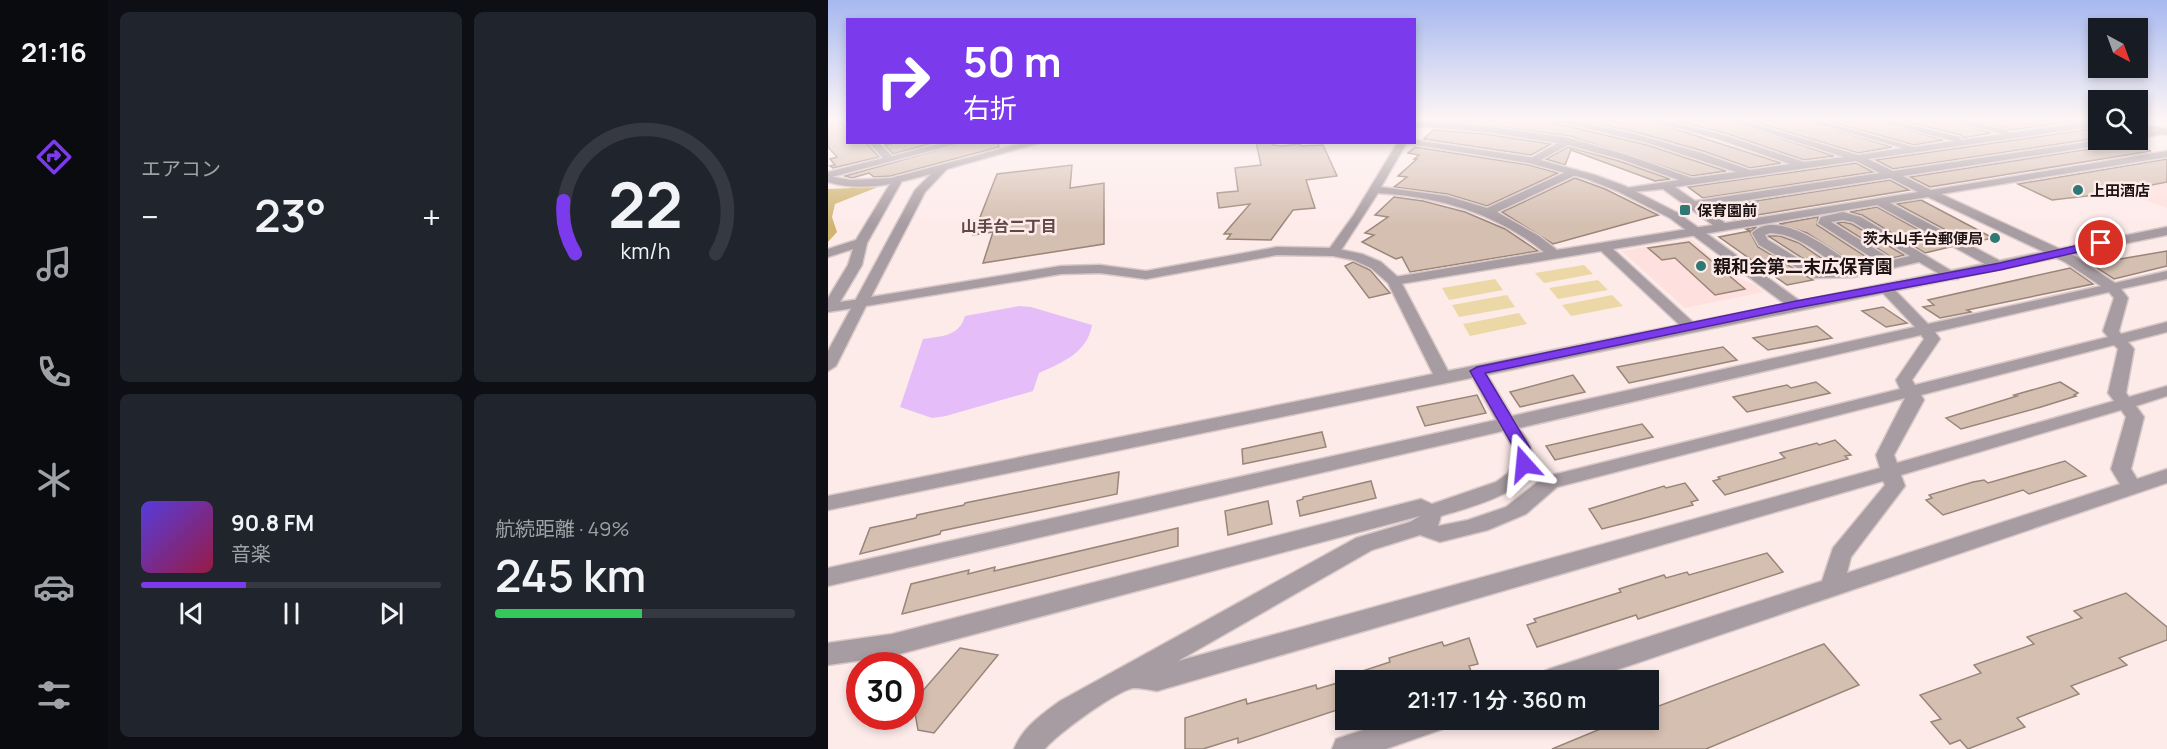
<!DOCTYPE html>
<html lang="ja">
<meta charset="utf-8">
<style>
body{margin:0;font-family:Manrope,"Noto Sans JP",sans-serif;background:#20242c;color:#f1f3f6;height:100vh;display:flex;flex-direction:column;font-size:22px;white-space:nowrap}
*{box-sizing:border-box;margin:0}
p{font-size:20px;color:#9ea1a6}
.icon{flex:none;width:33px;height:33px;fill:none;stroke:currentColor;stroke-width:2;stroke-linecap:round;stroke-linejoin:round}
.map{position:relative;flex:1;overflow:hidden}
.drawer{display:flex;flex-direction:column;gap:12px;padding:12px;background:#0d0f14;width:720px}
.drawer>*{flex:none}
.guide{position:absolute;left:18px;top:18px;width:570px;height:126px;border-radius:0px;box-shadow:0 3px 9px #0003;background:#7c3aed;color:#fff;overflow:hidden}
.needle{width:39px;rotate:139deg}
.fabs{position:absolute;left:1260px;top:18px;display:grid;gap:12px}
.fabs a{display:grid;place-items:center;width:60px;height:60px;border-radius:0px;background:#171b24;box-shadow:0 3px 9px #0003;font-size:30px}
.speed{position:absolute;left:18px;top:652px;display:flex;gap:12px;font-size:30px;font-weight:700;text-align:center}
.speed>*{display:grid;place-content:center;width:78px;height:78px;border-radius:50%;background:#171b24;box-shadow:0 3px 9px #0003;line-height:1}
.speed .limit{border:9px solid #d22;background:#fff;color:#111}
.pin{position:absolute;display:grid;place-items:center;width:51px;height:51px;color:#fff;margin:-26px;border:3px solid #fff;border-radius:50%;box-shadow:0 2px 6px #0007}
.me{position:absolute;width:66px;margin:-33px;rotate:342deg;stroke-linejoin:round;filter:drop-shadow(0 0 4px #0008)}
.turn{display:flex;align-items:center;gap:21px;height:126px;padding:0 18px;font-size:27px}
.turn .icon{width:78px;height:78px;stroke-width:2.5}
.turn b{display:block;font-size:42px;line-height:51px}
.big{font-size:45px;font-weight:600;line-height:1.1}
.drawer .tile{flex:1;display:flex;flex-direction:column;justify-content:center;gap:9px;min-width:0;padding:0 21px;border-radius:9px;background:#20242c}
.drawer .dial{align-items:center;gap:0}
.dial svg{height:156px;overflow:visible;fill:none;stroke:#363941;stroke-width:7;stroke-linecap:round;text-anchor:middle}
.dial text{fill:#f1f3f6;stroke:none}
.song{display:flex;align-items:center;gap:18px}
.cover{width:72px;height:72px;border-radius:9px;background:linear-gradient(135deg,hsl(250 70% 55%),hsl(340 70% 35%))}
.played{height:6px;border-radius:3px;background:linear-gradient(90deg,#7c3aed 35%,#363941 35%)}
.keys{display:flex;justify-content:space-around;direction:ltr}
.heat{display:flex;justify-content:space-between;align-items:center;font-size:33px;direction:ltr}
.charge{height:9px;border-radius:4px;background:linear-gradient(90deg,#34c759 49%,#363941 0)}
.drawer .tiles{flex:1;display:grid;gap:12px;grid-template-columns:repeat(2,1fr)}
.trip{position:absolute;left:507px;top:670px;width:324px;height:60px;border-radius:0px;background:#171b24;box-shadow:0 3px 9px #0003;font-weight:600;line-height:60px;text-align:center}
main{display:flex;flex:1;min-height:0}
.tab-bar{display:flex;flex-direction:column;width:108px;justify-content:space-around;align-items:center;background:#090b0e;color:#9ea1a6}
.tab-bar .icon{width:42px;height:42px}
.tab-bar .selected{color:#7c3aed}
.tab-bar b{font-size:27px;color:#f1f3f6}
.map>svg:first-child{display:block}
.built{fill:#fee0de}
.green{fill:#ecd8a6}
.forest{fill:#d0b572}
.water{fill:#e4bdf9}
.building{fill:#d5bfb1;stroke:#9a8578;stroke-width:1.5}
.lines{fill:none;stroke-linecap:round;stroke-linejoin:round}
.minor-casing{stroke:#d9c8c8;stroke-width:3}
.tertiary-casing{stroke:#d9c8c8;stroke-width:3}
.minor{fill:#a79ca1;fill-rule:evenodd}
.tertiary{fill:#a79ca1;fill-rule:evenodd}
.route{fill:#7c3aed;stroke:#51269a;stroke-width:1.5}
.poi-dot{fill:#2f7874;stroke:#fdebea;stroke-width:2}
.labels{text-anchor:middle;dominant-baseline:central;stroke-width:5;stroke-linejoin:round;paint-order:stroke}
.far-poi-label{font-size:15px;font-weight:bold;fill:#1d1313;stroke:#fdebea;text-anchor:start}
.far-neighbourhood-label{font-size:16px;font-weight:bold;fill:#5f4847;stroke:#fdebea}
.poi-label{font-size:18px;font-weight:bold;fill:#1d1313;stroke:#fdebea;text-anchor:start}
</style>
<main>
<nav class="tab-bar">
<b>21:16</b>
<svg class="icon selected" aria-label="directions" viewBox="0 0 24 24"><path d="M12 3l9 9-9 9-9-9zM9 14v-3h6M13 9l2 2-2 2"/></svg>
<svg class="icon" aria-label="music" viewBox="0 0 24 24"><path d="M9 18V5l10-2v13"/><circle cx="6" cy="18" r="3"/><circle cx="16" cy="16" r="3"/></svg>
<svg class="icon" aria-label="phone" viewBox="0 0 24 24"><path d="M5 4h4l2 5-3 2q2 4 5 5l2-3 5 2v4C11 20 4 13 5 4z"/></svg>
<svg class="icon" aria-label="climate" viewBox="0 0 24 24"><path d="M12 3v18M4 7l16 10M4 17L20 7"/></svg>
<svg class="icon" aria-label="car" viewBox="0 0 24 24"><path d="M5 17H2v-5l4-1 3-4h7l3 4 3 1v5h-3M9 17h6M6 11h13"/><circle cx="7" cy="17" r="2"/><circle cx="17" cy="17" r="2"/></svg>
<svg class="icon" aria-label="filters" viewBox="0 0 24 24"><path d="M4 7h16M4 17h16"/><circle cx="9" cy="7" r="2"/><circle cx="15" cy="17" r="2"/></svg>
</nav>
<section class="drawer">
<div class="tiles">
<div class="tile"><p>エアコン</p>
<div class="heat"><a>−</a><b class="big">23°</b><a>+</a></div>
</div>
<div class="tile dial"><svg viewBox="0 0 100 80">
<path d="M14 69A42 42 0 1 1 86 69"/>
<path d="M14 69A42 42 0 0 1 8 42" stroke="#7c3aed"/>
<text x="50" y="56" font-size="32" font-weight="700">22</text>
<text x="50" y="72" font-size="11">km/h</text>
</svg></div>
<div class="tile">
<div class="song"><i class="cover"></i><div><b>90.8 FM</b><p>音楽</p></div></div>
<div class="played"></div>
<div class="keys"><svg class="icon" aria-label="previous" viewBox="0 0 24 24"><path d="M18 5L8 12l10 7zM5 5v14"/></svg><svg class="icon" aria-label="pause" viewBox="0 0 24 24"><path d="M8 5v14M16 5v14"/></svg><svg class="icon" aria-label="next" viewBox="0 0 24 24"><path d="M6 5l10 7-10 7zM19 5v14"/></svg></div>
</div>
<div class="tile"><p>航続距離 · 49%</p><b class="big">245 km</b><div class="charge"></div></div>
</div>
</section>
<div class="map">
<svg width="1339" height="749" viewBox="0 0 1339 749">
<rect width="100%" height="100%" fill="#fdebea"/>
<g class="built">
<path d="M1339,159V208L1249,175Z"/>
<path d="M863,239L905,276L927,285L935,292L857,308L794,251Z"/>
</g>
<g class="green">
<path d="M756,265L765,274L716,283L707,273Z"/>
<path d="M667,279L675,290L621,300L614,288Z"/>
<path d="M770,280L780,290L730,299L721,288Z"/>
<path d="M679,295L687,307L631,317L624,305Z"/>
<path d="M784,295L795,306L743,316L734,305Z"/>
<path d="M691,313L699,324L642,336L635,324Z"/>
</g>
<path class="forest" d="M50,187L7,204L4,217L9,232L0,242V189Z"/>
<path class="water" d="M191,306L203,307L264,325C259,353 235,362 211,373L205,391L118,416L104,418L72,407L95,339C113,336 131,337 137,316Z"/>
<g class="building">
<path d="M10,120L20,129V142H37L51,157L5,168L2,166L7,165L2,159L9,157L0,147V122Z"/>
<path d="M617,120H721L722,122L819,145L898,171L864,176L742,136Z"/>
<path d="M751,120H819L953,163L922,168L875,151L804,131Z"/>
<path d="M844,120H898L1006,156L976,160L897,133Z"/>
<path d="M920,120H973L1064,147L1030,153Z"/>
<path d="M997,120H1045L1115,140L1086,145Z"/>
<path d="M1070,120H1119L1163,133L1135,138L1133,135Z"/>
<path d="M1145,120H1256L1183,130L1180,128Z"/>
<path d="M1270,128V138L1065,169L1048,160Z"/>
<path d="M605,130L657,134L723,144L703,155L596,139Z"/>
<path d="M71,142H108L65,154L57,145Z"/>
<path d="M138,142H170L171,147L63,176L46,177L41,173L24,178L17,176Z"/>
<path d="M428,142H444L445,145L454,146L472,144L473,146L495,145L509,176L478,180L487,208L465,210L443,240L399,239L403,234H396L422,204L391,208L389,193L410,191L407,168L433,165Z"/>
<path d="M1294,142L1323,151L1102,187L1082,177L1287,145Z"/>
<path d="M587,147L701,165L730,173L659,206L619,194L566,187L579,177L570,176L589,159H586L591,155L580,153Z"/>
<path d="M740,147L791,161L842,179L827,181L743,150L737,165L718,159Z"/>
<path d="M1339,159V182L1277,194L1224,200L1190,184Z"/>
<path d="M1028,163L1045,172L875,198L860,187Z"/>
<path d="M244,165L242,188L276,183V244L155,263L165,232L145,235L169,174Z"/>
<path d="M747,178L777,189L830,215L725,244L674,212Z"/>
<path d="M1062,180L1081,190L905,219L889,207Z"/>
<path d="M566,197L595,201L637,212L677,229L710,251L582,272L574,257L568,259L534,242L546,235L537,233L560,217L547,215Z"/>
<path d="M1093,200L1165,238L1142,243L1069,204Z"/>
<path d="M1049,207L1122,247L1097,253L1034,215L1022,212Z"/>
<path d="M990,217L989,225L1046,262L1030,266L979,233L951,224Z"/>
<path d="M1015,222L1024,224L1076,255L1065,258L1009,223Z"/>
<path d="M929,227L922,232L930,247L985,280L959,285L891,237L922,231L918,229Z"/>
<path d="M940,236H952L971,243L1008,268H990Z"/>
<path d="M861,242L917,289L887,295L847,258L834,260L820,248Z"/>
<path d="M1339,251V266L1286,279L1263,264Z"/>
<path d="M525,262L542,270L562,293L541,298L517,266Z"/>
<path d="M1242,268L1265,284L1139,310L1143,312L1112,318L1095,307L1106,305L1100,300Z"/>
<path d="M1055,307L1079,323L1058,327L1034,311Z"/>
<path d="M989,326L1004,338L940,350L925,338Z"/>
<path d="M895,347L909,360L801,383L789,367Z"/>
<path d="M745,375L757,392L692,407L682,392Z"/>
<path d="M988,382L1002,393L919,412L905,397L959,385L963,388Z"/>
<path d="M1232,382L1250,393L1246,395L1248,396L1213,407L1133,429L1118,418L1189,396L1186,395Z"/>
<path d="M649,395L658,413L597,426L589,407Z"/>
<path d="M814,424L825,437L727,460L718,446Z"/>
<path d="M494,432L498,447L415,464L414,449Z"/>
<path d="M1007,440L1023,455L1017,456L1020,459L897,495L885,481L892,479L890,477L957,458L952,453L989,443L991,445Z"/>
<path d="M1237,461L1258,476L1201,494L1195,490L1115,515L1098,500L1104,498L1101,495L1145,482L1156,480L1160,483Z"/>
<path d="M291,472L289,494L113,531L112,534L32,554L42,528L88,518L89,515L136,505L137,503Z"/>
<path d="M543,481L548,498L472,516L469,501L475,499V497Z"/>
<path d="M857,483L870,500L863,502L865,505L813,519L774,529L761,509L836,486L838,488Z"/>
<path d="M440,501L444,524L400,535L397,511Z"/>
<path d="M350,528V546L74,614L83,584L141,570L140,574L167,567L166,571Z"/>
<path d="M939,553L955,572L810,619L808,615L709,647L699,625L708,622L706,619L793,592L791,589L836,575L838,578L859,572L861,575Z"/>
<path d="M1298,593L1339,627V640L1291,658L1299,665L1243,686L1251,694L1189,718L1197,727L1140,749L1132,740L1122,744L1103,722L1113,719L1092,695L1153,673L1146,665L1206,644L1199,637L1254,618L1246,611Z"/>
<path d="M641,638L650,664L641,666L643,671L616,679L615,675L597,681H518V707L410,743V738L375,749H357V718L418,699L419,704L488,685L489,689L516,681H513V678L562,662L561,658L614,642L616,646Z"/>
<path d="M996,644L1031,685L878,749H724L794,720H820V710Z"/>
<path d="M132,648L170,655L106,733L90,730L85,702Z"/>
</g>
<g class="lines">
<defs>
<g id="minor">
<path d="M15,120H20V124L17,123Z"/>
<path d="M586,120L657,126L741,138L799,155L864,178L908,172L820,143L723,120H741L803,133L874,153L922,170L962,164L890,139L821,120H835L896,135L976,162L1016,157L900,120H913L1030,155L1075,148L975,120H989L1086,147L1126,141L1047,120H1061L1132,137L1133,140L1174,134L1121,120H1136L1180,130L1181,133L1270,120V126L1040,159L1065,171L1272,140H1292L1287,143L1075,176L1103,190L1339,151V157L1113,194L1247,256L1287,283L1339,271V279L1293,289L1300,298L1291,331L1293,334L1339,322V332L1300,342L1306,349L1298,393L1301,397L1339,386V396L1308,406L1316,417L1303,469L1309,479L1339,469V483L756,681H708L712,673L721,669L994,581L1005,548L1057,485L1055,481L329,691C322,690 313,688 306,688C289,690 228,735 217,749H186C195,727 213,715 232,701L528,538L582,522L592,516L64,656L0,665V643L64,634L593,499L604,504L668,482L679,474L685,464V448L675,431L0,586V568L668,420L641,371L643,368H655L684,416L1087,327L1051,289L1058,285L1063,286L1100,324L1273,286L1237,262L1100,197L1062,203L1176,263L1178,266L1176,269H1166L1049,205L785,249L867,324L870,327L867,330H857L773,251L566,285L559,281L561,278L716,252C667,213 612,197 550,193L510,255H500L499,252L525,216L570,142H579L553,187L619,196L659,208L742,170H750V174L669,212L711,236L729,250L885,225L835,189L794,193L793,191L798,188L851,180L792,159L740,145L707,163L703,162V158L730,143L657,132L587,126ZM1028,161L1052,173L867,201L847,187ZM1062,178L1090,192L897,223L875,207ZM1281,292L1286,298L1275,331L1280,337L1087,385L1084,380L1112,339L1107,332ZM1093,335L1096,339L1068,380L1072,389L716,477L678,507L640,520L610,526L613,516C641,507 718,491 703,448C701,441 695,434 691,428ZM1286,345L1290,349L1280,393L1286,401L1069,463L1066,455L1096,400L1093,395ZM1077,398L1048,455L1052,468L350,661L544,550L592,535L612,542L660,530L698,514L729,487ZM1293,410L1298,417L1283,469L1292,484L1019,573L1023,557L1077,486L1073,475Z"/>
<path d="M1337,128L1339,133L1310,139V133Z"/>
<path d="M40,142H50L64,156L119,142H136L0,178V172L55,158Z"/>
<path d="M70,176L75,179L39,243L34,265L12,302L33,299L40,303L33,307L0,312V298L20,265L25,249L0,257V249L28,240L65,179Z"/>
<path d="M1015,212L1033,217L1132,276L1130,279H1120L1091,262L1025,277L986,278L931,245L924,233C951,207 1006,252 1030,268L1052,263L990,223L993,217ZM1015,220L1025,222L1082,256L1065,260L1003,222ZM942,233C970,234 993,255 1015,270H989L940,240L937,235Z"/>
<path d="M565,720H618L615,729L558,749H504L508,739Z"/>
</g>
<g id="tertiary">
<path d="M1310,123L1339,129V135L1310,129Z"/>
<path d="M586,140L701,157L767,175L797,186L850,213L972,301L1339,227V235L0,510V496L605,374L560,283L543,268L525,260L505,256L449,255L318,279L272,273L233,274L38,306L8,366L0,371V351L87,190L103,174C69,183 35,193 0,182V176L23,180L63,178L198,142H215L119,169L97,192L43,297L233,266L272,265L318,271L449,247L505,248L534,254L553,262L571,278L620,371L957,304L842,218L789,191L759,179L701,163L570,142H586Z"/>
</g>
</defs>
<use href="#minor" class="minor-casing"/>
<use href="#tertiary" class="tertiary-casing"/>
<use href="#minor" class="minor"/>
<use href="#tertiary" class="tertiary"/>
</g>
<linearGradient id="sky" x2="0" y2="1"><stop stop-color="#a6b8ef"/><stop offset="0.53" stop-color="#fef6f6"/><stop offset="1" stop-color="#fef6f6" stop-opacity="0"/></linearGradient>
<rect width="1339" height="225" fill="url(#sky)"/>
<path class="route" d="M1273,240L1278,243L1276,246L1172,270L968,308L657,373L702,448L703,464L701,467H690L686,448L642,371L649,367L968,301L1172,263Z"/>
<g class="poi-dot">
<circle cx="1250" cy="190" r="6"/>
<rect x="851" y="204" width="12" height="12" rx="3"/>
<circle cx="1167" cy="238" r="6"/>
<circle cx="873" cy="266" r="6"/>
</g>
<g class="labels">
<g class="far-poi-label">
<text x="1262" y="190">上田酒店</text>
<text x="869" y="210">保育園前</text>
<text x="1155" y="238" text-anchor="end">茨木山手台郵便局</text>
</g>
<g class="far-neighbourhood-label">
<text x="181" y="226">山手台二丁目</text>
</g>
<g class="poi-label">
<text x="885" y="266">親和会第二末広保育園</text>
</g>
</g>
</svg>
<div class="fabs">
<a><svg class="needle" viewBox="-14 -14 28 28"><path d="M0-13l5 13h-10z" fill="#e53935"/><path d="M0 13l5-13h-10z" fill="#9ea1a6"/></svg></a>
<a><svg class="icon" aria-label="search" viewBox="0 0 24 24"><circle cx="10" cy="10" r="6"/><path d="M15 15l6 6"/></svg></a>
</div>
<div class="speed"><div class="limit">30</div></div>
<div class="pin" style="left:1273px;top:243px;background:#d93025"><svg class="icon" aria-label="arrive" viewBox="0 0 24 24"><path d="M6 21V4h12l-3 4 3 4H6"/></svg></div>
<svg class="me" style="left:696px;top:464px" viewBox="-20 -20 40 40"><path d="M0-17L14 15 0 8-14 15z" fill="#7c3aed" stroke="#fff" stroke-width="4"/></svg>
<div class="trip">21:17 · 1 分 · 360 m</div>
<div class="guide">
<div class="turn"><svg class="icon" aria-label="right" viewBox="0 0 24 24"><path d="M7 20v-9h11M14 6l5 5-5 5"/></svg><div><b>50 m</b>右折</div></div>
</div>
</div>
</main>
